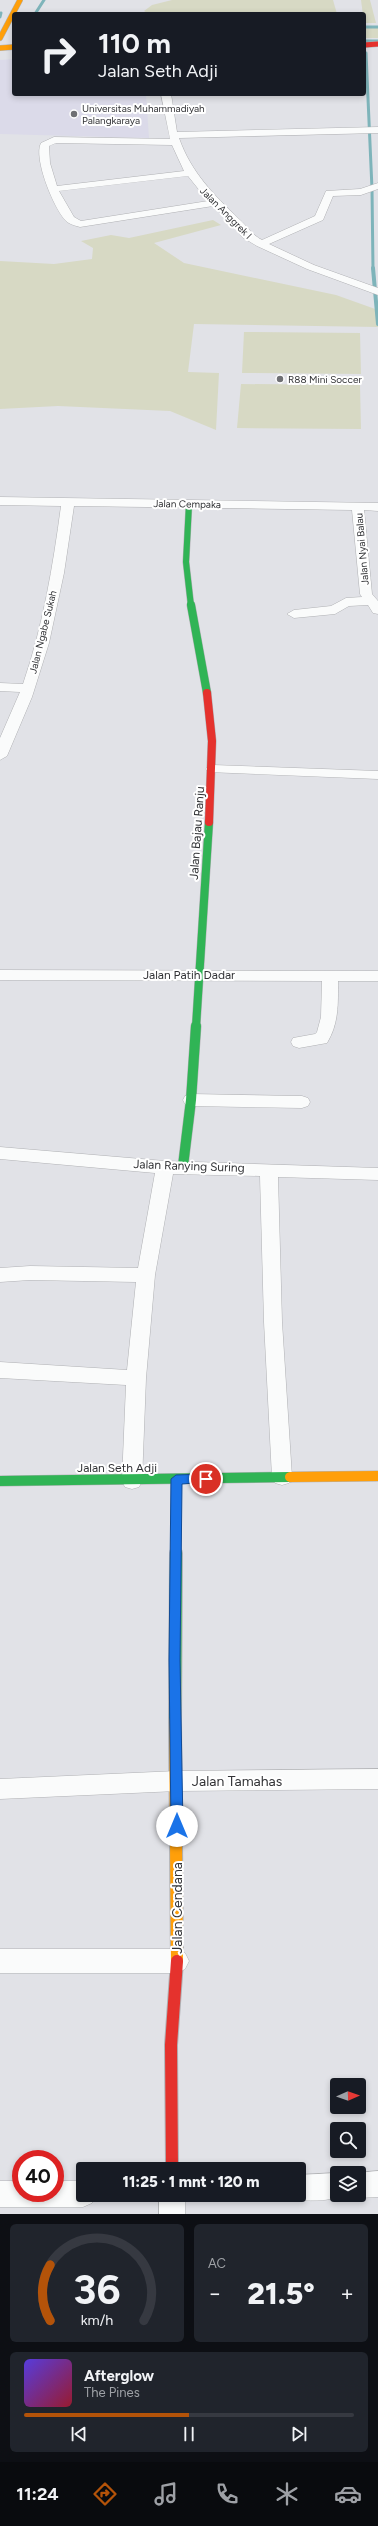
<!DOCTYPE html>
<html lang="id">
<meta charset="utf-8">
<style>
body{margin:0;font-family:Figtree,sans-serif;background:#20242c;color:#f1f3f6;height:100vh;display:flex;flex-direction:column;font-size:15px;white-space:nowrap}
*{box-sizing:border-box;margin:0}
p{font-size:13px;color:#9ea1a6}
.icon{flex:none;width:22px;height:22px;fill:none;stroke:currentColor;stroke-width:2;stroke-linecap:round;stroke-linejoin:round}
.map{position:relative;height:2214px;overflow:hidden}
.details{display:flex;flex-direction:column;gap:10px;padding:10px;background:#0d0f14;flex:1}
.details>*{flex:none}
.top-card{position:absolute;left:12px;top:12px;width:354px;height:84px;border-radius:4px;box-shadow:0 2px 6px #0003;background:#171b24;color:#f1f3f6;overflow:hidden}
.needle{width:26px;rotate:88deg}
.controls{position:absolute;left:330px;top:2078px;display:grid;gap:8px}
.controls a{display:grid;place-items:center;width:36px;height:36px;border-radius:4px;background:#171b24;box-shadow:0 2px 6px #0003;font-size:20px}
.speed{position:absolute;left:12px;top:2150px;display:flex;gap:8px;font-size:20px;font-weight:700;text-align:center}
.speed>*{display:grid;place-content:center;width:52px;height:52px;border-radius:50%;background:#171b24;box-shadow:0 2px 6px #0003;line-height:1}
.speed .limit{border:6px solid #d22;background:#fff;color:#111}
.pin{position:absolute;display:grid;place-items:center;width:34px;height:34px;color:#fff;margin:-17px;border:2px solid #fff;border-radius:50%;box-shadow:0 1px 4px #0007}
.me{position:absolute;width:44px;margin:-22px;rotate:0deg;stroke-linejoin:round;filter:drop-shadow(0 0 3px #0008)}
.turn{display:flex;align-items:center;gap:14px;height:84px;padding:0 20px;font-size:18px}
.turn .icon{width:52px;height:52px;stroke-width:2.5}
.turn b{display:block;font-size:28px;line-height:34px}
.big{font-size:30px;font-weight:800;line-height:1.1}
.details .card{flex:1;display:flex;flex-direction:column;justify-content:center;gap:6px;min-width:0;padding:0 14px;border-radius:6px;background:#20242c}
.details .dial{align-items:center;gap:0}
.dial svg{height:104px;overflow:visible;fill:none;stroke:#363941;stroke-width:7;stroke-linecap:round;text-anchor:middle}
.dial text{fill:#f1f3f6;stroke:none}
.song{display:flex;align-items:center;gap:12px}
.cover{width:48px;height:48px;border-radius:6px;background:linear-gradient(135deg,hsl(250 70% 55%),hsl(350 70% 35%))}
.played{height:4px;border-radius:2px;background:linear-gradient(90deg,#b45309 50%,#363941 50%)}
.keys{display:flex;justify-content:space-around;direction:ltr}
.heat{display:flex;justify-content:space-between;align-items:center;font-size:22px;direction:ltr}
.details .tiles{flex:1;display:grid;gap:10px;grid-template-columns:1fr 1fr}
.card:last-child{grid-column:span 2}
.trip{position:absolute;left:76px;top:2162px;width:230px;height:40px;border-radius:4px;background:#171b24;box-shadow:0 2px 6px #0003;font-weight:800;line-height:40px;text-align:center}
.tab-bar{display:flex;height:64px;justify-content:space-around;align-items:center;background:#090b0e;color:#9ea1a6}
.tab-bar .icon{width:28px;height:28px}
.tab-bar .active{color:#b45309}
.tab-bar b{font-size:18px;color:#f1f3f6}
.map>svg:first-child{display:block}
.education{fill:#dbdae9}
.green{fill:#d7d9c4}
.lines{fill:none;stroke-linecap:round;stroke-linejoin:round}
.stream-far1{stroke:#7eb4ba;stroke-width:3}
.stream{stroke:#7eb4ba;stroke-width:4}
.street-casing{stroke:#b0b1b4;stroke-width:1}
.fast-far3-casing{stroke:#b0b1b4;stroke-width:7}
.fast-far2-casing{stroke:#b0b1b4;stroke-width:9}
.fast-far1-casing{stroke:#b0b1b4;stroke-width:11}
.fast-casing{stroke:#b0b1b4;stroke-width:14}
.slow-far2-casing{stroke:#b0b1b4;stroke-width:6}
.slow-far1-casing{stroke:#b0b1b4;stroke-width:11}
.slow-casing{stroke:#b0b1b4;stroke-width:14}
.jam-far2-casing{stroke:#b0b1b4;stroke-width:6}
.jam-far1-casing{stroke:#b0b1b4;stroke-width:9}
.jam-casing{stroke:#b0b1b4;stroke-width:14}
.street{fill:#fafbfb;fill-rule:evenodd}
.fast-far3{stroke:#30b455;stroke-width:6}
.fast-far2{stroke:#30b455;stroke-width:8}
.fast-far1{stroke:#30b455;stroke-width:10}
.fast{stroke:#30b455;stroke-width:12}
.slow-far2{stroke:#ff9f0a;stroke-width:5}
.slow-far1{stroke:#ff9f0a;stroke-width:10}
.slow{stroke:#ff9f0a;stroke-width:12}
.jam-far2{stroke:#e5322d;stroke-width:5}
.jam-far1{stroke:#e5322d;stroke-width:8}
.jam{stroke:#e5322d;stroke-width:12}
.route{fill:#1a73e8;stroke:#114b97}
.poi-dot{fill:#6f7074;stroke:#fff;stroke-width:1.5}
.labels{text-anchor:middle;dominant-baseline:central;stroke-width:4;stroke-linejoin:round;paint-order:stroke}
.far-poi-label{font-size:10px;fill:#323336;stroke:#fff;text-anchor:start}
.far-street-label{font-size:10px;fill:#323336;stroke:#fff}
.street-label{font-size:12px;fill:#323336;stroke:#fff}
.near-street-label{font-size:14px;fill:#323336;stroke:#fff}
</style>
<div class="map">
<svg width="378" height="2214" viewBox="0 0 378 2214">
<rect width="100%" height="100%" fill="#e1e2e7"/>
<path class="education" d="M14,59V94H146L149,138L0,134V60Z"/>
<g class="green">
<path d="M172,0H333L337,14H149L144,11L152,5Z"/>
<path d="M361,0H370L376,23H364Z"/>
<rect x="364" y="26" width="14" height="12"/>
<path d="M213,220L221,225L154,243L184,263L336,295L378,310V327L194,324L188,372L219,373L216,430L170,411L58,406L0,409V261L54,264L92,259L93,248L81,241L111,235L129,238Z"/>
<path d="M244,332L360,333L361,374L242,373Z"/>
<path d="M241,384L360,385L361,429L237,428Z"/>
</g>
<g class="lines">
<g class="stream-far1">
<path d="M35,14L44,0"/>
<path d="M0,17L1,13"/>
<path d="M364,27H378"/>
<path d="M364,41H378"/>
<path d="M366,53L372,189L373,269"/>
</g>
<path class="stream" d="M373,268L378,324"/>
<defs>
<g id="street">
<path d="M161,94H171L177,132L378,127V133L179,138C191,172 213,194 239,219C248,227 251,234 262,240L315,216L326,191L360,189L378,183V189L361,195L333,196L323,220L269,244L314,265L378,288V295L307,269L257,246L242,237L233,224L213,206L80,227C76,226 69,224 66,221C54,209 33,158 41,143L54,137L170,139ZM56,143L172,145L184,171L57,186L50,163L49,146ZM188,176L208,201L81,221L74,217L59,191Z"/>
<path d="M0,497L378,503V511L364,510L372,594L378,601V614L373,613L368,605L349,606L335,614L294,618L287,614L294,610L331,606L346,598L362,597L360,594L352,510L74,506L64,573L49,643L32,697L7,756L0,760V738L20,692L0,691V683L23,684C43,626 53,566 61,506L0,505Z"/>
<path d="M213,765L378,771V779L208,772L206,769L208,766Z"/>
<path d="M0,970L378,971V981H338C338,1004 339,1023 327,1043L299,1048L293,1046L291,1042L293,1038L315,1034L317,1032L321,1017L322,981L0,980Z"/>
<path d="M191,1094L302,1096L308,1098L310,1102L308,1106L302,1108L191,1106L185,1104L183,1100L185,1096Z"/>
<path d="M0,1147L165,1161L378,1168V1180L278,1177L282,1322L292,1477L289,1483L282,1485L275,1483L272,1477L264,1322L260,1176L173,1174L155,1275L146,1378L142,1481L139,1487L132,1489L125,1487L122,1481L126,1385L0,1378V1362L127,1370L136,1282L30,1280L0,1282V1268L30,1266L138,1268L155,1173L0,1159Z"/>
<path d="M378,1769V1789L177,1791L0,1799V1779L177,1771Z"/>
<path d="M0,1949H177L185,1953L189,1961L185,1969L177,1973H0Z"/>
<path d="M378,2171V2197L359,2198L352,2195H359L357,2173Z"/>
<path d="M337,2173V2195H346C330,2201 306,2203 290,2197L289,2195H299V2175Z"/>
<path d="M0,2181H21V2193H55V2181H83V2195H95L92,2203L83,2207H0Z"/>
<rect x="159" y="2195" width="26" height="19"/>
</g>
<path id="fast-far3" d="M189,504L186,562L191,606"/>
<g id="fast-far2">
<path d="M191,605L207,693"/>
<path d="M196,1027L209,822"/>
</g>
<g id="fast-far1">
<path d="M183,1166L191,1100L196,1026"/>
<path d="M0,1481L290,1477"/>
<path d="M176,1554V1479"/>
</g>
<path id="fast" d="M175,1721L176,1553"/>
<g id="slow-far2">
<path d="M0,38L20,0"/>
<path d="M0,48L14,47"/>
</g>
<path id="slow-far1" d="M290,1477L378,1476"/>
<path id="slow" d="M175,1721L177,1961"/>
<path id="jam-far2" d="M364,45L378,44"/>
<path id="jam-far1" d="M207,693L212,741L209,822"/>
<path id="jam" d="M172,2169L171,2045L177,1961"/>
</defs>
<use href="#street" class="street-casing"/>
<use href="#fast-far3" class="fast-far3-casing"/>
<use href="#fast-far2" class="fast-far2-casing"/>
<use href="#fast-far1" class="fast-far1-casing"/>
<use href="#fast" class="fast-casing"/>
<use href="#slow-far2" class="slow-far2-casing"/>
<use href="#slow-far1" class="slow-far1-casing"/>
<use href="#slow" class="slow-casing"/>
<use href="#jam-far2" class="jam-far2-casing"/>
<use href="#jam-far1" class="jam-far1-casing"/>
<use href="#jam" class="jam-casing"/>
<use href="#street" class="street"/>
<use href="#fast-far3" class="fast-far3"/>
<use href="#fast-far2" class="fast-far2"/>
<use href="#fast-far1" class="fast-far1"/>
<use href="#fast" class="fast"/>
<use href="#slow-far2" class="slow-far2"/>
<use href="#slow-far1" class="slow-far1"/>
<use href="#slow" class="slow"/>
<use href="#jam-far2" class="jam-far2"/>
<use href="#jam-far1" class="jam-far1"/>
<use href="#jam" class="jam"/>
</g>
<path class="route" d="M206,1474L210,1475V1482L182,1484L180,1660L183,1826L177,1832L171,1826L169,1660L171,1479L176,1475Z"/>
<g class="poi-dot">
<circle cx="74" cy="114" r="4"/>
<circle cx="280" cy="379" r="4"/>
</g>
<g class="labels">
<g class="far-poi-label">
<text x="82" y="108">Universitas Muhammadiyah<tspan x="82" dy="12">Palangkaraya</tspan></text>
<text x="288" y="379">R88 Mini Soccer</text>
</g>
<g class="far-street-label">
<text transform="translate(226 213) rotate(45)">Jalan Anggrek I</text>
<text transform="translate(187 504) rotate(1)">Jalan Cempaka</text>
<text transform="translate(362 549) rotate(-95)">Jalan Nyai Balau</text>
<text transform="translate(43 632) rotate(-76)">Jalan Ngabe Sukah</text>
</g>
<g class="street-label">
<text transform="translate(197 833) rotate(-86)">Jalan Bajau Ranju</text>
<text x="189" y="975">Jalan Patih Dadar</text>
<text transform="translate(189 1166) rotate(2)">Jalan Ranying Suring</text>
<text x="117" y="1468">Jalan Seth Adji</text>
</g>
<g class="near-street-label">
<text x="237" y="1781">Jalan Tamahas</text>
<text transform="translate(177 1908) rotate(-90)">Jalan Cendana</text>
</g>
</g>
</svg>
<div class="controls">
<a><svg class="needle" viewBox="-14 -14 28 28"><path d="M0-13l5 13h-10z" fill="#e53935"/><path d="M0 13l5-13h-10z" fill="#9ea1a6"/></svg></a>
<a><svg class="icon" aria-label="search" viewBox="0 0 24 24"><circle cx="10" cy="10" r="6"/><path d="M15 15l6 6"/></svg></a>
<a><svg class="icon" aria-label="layers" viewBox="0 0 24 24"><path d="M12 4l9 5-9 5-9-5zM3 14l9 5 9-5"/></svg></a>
</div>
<div class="speed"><div class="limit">40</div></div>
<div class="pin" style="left:206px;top:1479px;background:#d93025"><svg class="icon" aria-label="arrive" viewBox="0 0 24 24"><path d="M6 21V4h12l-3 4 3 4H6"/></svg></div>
<svg class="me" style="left:177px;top:1826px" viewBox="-20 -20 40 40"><circle r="19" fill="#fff"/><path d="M0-13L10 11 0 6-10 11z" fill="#1a73e8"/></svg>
<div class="trip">11:25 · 1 mnt · 120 m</div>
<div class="top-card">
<div class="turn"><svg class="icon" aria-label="right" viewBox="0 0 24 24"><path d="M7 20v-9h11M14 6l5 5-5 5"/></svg><div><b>110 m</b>Jalan Seth Adji</div></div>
</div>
</div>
<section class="details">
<div class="tiles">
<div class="card dial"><svg viewBox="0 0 100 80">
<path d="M14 69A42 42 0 1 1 86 69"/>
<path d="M14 69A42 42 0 0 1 14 26" stroke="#b45309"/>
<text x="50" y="56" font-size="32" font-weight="700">36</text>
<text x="50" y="72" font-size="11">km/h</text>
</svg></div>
<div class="card"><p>AC</p>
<div class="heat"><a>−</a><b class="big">21.5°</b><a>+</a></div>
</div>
<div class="card">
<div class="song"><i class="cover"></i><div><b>Afterglow</b><p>The Pines</p></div></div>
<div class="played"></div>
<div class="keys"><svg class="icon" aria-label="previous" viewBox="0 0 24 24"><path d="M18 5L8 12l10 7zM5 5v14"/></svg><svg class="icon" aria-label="pause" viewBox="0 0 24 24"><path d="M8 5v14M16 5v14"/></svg><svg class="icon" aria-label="next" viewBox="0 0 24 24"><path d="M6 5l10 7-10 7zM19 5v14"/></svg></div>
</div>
</div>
</section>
<nav class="tab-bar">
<b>11:24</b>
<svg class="icon active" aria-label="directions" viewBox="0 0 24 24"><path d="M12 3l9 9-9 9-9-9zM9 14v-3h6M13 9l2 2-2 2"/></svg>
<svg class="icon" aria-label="music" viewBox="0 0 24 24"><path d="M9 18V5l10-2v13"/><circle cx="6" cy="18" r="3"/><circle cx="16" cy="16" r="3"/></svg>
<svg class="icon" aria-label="phone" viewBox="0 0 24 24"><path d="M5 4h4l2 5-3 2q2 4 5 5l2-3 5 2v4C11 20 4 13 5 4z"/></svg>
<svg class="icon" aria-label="climate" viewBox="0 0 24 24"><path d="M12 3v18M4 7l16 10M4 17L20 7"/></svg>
<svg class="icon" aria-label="car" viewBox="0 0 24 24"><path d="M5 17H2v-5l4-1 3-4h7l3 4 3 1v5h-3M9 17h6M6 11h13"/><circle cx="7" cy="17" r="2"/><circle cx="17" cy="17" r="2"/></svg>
</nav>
